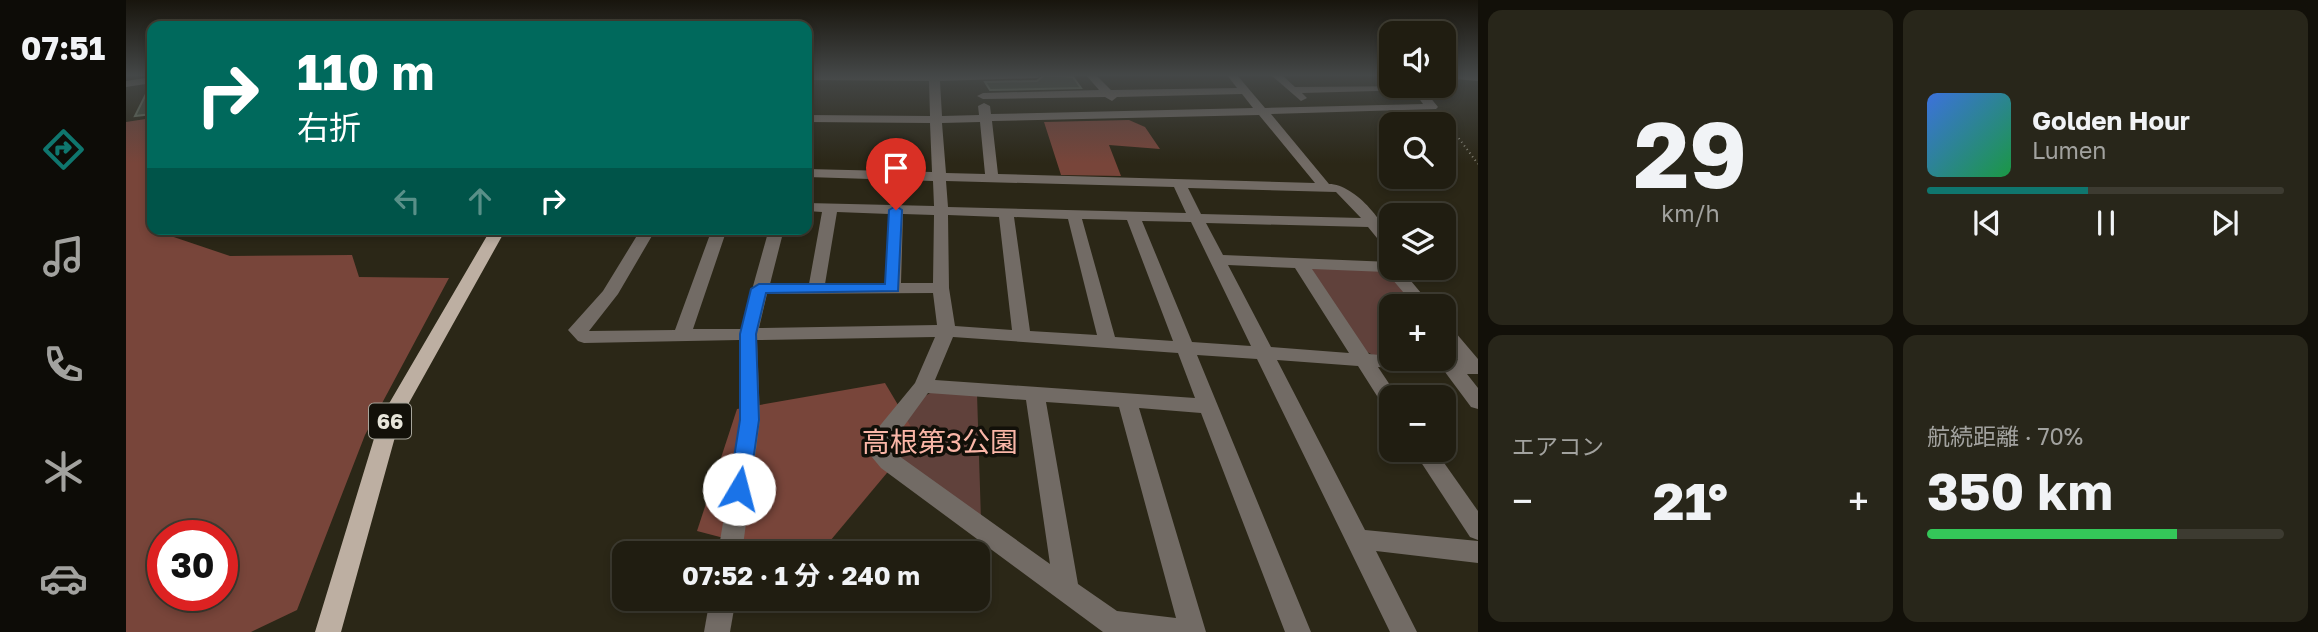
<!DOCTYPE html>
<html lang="ja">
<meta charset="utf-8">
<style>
body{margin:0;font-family:"Golos Text","Noto Sans JP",sans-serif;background:#28261a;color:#f1f3f6;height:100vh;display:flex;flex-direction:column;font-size:26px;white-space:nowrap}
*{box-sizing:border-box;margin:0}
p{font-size:23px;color:#a2a29f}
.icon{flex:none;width:38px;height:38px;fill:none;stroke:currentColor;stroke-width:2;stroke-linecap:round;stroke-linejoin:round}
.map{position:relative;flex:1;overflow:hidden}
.panel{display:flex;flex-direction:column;gap:10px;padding:10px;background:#121009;width:840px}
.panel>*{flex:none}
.guide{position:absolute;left:21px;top:21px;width:665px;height:214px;border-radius:14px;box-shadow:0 4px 10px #0003,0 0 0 2px #3d3b31;background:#00695c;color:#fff;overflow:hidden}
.fabs{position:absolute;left:1253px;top:21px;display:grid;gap:14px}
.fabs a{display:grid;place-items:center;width:77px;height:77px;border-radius:14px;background:#201d11;box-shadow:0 4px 10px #0003,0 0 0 2px #3d3b31;font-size:35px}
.speed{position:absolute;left:21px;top:520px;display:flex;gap:14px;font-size:35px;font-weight:700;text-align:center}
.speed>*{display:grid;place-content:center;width:91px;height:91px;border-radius:50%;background:#201d11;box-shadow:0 4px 10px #0003,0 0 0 2px #3d3b31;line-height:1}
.speed .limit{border:10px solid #d22;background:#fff;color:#111}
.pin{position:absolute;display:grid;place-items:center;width:60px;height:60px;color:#fff;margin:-72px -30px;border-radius:50% 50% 50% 0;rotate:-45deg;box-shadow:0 0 7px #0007}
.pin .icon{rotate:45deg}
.me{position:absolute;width:77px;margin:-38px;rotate:8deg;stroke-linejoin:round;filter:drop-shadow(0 0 5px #0008)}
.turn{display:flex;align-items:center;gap:24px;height:147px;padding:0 35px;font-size:32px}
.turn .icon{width:91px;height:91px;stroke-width:2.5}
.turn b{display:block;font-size:49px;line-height:60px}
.lanes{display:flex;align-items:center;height:66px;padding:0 35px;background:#0003;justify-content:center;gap:35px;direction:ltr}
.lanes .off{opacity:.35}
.big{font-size:52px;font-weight:700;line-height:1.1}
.panel .tile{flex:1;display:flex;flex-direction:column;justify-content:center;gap:10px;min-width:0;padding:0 24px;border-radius:14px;background:#28261a}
.panel .dial{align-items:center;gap:0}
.dial b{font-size:91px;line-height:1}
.song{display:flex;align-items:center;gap:21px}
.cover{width:84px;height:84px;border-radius:10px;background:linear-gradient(135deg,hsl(220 70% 55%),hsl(140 70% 35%))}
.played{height:7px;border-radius:4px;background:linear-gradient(90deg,#0f766e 45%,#3d3b31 45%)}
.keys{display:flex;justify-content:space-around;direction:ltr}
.heat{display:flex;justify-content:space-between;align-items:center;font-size:38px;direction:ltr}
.charge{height:10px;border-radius:5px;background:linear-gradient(90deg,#34c759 70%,#3d3b31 0)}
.panel .tiles{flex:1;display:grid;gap:10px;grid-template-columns:repeat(2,1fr)}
.trip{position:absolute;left:486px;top:541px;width:378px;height:70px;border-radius:14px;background:#201d11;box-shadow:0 4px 10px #0003,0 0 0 2px #3d3b31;font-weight:700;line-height:70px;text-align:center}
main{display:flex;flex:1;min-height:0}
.dock{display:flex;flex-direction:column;width:126px;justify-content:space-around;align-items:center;background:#0d0c07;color:#a2a29f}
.dock .icon{width:49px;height:49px}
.dock .current{color:#0f766e}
.dock b{font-size:32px;color:#f1f3f6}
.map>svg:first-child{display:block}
.green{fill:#60413b}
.forest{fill:#78453a;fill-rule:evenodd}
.building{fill:#444d3d;stroke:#687260;stroke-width:2}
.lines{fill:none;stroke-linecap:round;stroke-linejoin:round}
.path{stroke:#8e8b7e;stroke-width:2;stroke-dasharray:1 3.5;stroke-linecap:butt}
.minor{fill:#726b65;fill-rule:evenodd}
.major{fill:#bdafa2;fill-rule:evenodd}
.route{fill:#1a73e8;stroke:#114b97;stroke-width:2}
.labels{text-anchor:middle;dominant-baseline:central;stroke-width:7;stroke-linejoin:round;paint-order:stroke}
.shield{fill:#121009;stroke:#a7a59b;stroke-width:2}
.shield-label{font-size:21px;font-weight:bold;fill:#e7e5da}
.near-park-label{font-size:28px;fill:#fab6a7;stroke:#121009}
</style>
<main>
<nav class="dock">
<b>07:51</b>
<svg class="icon current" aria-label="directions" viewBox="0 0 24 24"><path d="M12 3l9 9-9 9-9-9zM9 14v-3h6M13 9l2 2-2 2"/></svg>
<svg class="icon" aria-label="music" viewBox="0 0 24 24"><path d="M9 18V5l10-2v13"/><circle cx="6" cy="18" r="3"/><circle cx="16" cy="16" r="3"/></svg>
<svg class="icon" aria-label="phone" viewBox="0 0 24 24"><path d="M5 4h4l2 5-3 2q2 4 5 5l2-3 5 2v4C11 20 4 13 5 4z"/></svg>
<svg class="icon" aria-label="climate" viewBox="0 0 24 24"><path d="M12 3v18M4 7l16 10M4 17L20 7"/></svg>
<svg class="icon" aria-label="car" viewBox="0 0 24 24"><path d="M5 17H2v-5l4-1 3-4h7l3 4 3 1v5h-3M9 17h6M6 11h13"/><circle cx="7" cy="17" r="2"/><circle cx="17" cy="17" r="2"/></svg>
</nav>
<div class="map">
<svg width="1352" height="632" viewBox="0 0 1352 632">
<rect width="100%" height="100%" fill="#2b2717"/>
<g class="green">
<path d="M1188,266L1257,271L1267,275L1291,306H1265V358L1249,356L1235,349L1182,270Z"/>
<path d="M811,389L851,394L855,520L770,456L760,443L799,396Z"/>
</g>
<g class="forest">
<path d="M26,118V224L21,228L104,256L226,255L233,277L323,278L239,435L171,610L125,632H0V122ZM37,536H96V595H37Z"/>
<path d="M1003,120L1019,127L1034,149L983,145L995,176L935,175L918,122Z"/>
<path d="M759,383L791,437L694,553H655L571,531L611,409Z"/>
</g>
<g class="building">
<path d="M918,75L947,77L955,88L864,90L859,82L911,81Z"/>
<path d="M24,86L26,114L9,116Z"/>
</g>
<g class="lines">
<path class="path" d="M1314,113L1352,164"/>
<g class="minor">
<path d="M681,75H916L911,78L814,81L816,116L853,115L852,106L858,103L864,106L865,114L1127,108L1116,94L991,97L986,101L979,97L857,99L851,96L857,93L973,90L960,75H970L985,90L1111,88L1101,75H1111L1139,108L1297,104L1287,90L1176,93L1181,98L1175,101L1145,75H1156L1169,87L1295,86L1312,107L1310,109L1145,114L1203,184C1229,184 1265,226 1265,251L1260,249L1242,227L1080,223L1097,255L1265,262V268H1274L1306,306H1289L1260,272L1186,269L1243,354L1265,356V359L1332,360L1318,342V324L1324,326L1352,359V374H1341L1352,388V409L1345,407L1319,372L1252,367L1272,397H1265V409L1258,407L1232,366L1151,360L1239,530L1352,541V563L1250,551L1291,632H1264L1131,359L1071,355L1185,632H1159L1075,413L1013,408L1080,632H977L755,468L740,450L747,434L789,383L809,337L631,340L634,420L616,553H592L614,420L613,340L458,343L452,341L442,330L477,291L515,229H530L492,294L463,331L549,330L586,229H601L567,329H615L643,229H658L644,284H683L696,212L681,211V203L808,206L807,181L681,177V169L806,172L804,123L681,122V115L804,116L803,81L681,80ZM1133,115L1189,183L872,174L866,121ZM854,122L859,174L820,173L816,123ZM820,181L1048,187L1060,213L822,207ZM1062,188L1210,192L1235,218L1075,214ZM711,212L763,214L759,283L699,284ZM777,214L808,215L807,283H775ZM822,215L873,217L886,330L829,326L823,288ZM888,217L942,219L971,335L904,331ZM956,219L1001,220L1047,341L989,337ZM1016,221L1065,222L1125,346L1066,342ZM1102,265L1169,268L1223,353L1145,347ZM807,293L811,325L633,328L641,294ZM827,337L1052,353L1069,398L809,380ZM802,393L900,400L924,564L762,448ZM920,402L993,407L1050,618L991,611L952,584Z"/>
<path d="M1318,75H1352V81L1318,78Z"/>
<path d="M26,77V83L0,87V81Z"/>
<path d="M1287,450H1309L1352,511V540L1344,537Z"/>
<path d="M584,598H610L604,632H578Z"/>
</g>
<path class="major" d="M365,229H380L274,419L215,632H189L254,419Z"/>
</g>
<linearGradient id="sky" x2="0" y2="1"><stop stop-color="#18150d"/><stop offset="0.46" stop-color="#444747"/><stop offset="1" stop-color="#444747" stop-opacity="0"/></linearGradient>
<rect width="1352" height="163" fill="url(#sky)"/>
<path class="route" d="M770,206L776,210L772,291L640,293L630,334L633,420L623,489L620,495L613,497L606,495L603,489L614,420V334L625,289L633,284H759L763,210Z"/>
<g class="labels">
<rect class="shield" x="243" y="403.5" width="42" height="35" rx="5"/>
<g class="shield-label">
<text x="264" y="421">66</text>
</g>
<g class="near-park-label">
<text x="814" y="441">高根第3公園</text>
</g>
</g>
</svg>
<div class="fabs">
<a><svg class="icon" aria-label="sound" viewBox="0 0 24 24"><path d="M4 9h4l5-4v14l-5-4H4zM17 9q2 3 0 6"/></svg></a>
<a><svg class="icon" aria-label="search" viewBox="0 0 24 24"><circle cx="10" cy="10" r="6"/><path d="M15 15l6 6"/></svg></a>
<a><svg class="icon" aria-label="layers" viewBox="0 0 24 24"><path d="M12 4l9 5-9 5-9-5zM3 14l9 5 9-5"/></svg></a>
<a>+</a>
<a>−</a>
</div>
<div class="speed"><div class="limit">30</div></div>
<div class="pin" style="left:770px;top:210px;background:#d93025"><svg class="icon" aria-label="arrive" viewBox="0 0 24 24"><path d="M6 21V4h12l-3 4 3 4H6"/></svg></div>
<svg class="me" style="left:613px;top:489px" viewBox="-20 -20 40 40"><circle r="19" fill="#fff"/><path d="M0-13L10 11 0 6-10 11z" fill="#1a73e8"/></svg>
<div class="trip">07:52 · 1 分 · 240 m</div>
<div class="guide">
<div class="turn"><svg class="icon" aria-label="right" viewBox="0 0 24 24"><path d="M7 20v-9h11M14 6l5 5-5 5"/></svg><div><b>110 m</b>右折</div></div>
<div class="lanes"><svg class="icon off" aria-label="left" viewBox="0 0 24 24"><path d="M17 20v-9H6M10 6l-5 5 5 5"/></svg><svg class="icon off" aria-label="ahead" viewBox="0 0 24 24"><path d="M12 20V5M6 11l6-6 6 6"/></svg><svg class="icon" aria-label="right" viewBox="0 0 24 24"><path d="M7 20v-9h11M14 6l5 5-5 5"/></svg></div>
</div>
</div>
<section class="panel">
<div class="tiles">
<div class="tile dial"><b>29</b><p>km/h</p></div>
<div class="tile">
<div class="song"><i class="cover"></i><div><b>Golden Hour</b><p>Lumen</p></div></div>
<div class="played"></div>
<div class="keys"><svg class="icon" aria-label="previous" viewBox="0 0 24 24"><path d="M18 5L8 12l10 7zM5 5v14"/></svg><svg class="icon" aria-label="pause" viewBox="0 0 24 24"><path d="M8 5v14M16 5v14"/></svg><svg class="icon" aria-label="next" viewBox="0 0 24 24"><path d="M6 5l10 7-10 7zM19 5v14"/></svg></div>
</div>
<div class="tile"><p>エアコン</p>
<div class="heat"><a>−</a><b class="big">21°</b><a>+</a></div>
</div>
<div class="tile"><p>航続距離 · 70%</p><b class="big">350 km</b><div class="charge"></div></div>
</div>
</section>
</main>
